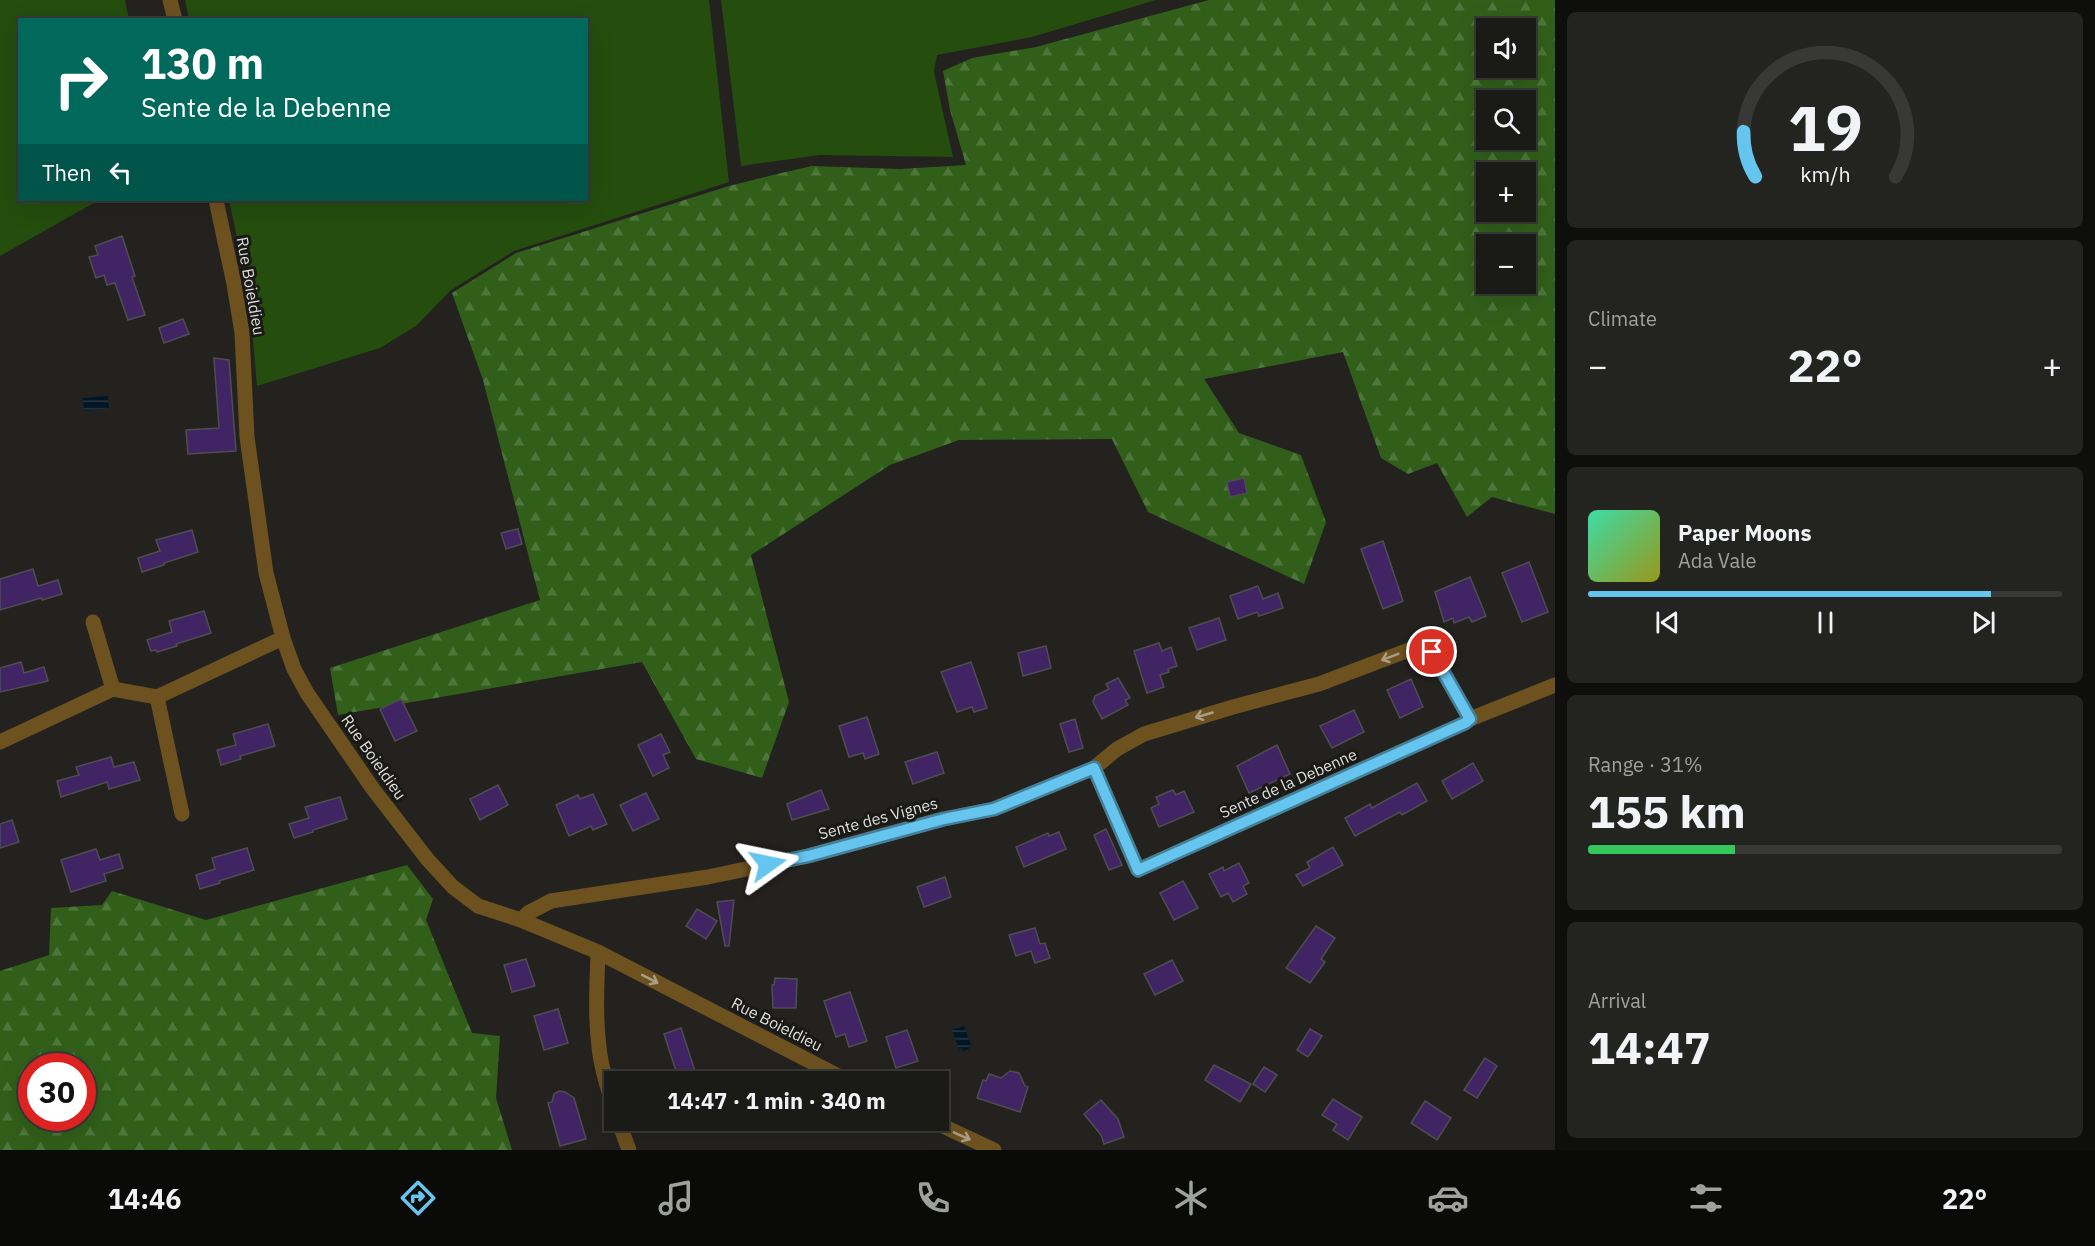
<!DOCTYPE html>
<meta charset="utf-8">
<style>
body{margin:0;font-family:"IBM Plex Sans",sans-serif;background:#232320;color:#f1f3f6;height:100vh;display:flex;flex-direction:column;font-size:22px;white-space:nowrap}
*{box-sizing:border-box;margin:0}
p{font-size:20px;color:#9fa1a1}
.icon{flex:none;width:33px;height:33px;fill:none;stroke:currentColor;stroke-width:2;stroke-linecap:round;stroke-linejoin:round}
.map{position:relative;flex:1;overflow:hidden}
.side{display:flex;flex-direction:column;gap:12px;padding:12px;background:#0e0e0d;width:540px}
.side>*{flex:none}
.hud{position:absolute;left:18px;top:18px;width:570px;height:183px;border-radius:0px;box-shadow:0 6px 24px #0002,0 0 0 2px #383836;background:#00695c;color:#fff;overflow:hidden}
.fabs{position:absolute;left:1476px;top:18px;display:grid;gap:12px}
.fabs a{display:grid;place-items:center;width:60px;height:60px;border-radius:0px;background:#1a1a17;box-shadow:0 6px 24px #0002,0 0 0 2px #383836;font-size:30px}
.speed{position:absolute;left:18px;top:1053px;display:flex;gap:12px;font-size:30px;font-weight:700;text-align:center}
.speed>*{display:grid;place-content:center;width:78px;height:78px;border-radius:50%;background:#1a1a17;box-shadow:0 6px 24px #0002,0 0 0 2px #383836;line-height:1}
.speed .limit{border:9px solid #d22;background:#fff;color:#111}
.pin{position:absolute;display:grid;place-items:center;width:51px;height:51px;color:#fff;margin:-26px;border:3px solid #fff;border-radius:50%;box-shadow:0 2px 6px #0007}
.me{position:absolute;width:66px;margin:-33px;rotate:78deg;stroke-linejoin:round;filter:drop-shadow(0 0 4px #0008)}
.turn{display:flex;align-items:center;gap:21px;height:126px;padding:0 24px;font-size:27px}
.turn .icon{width:78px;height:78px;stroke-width:2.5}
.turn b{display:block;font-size:42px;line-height:51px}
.then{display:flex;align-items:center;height:57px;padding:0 24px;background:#0003;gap:12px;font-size:22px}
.big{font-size:45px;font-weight:700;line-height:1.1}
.side .widget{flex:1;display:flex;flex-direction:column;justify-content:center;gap:9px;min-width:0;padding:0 21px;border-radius:9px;background:#232320}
.side .dial{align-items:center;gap:0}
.dial svg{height:156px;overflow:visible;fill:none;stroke:#383836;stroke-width:7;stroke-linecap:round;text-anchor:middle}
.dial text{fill:#f1f3f6;stroke:none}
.song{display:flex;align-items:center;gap:18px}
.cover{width:72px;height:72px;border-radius:9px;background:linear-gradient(135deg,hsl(160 70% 55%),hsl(60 70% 35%))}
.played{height:6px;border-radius:3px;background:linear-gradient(90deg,#65c5ee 85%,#383836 85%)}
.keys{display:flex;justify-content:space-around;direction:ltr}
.heat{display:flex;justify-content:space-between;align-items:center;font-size:33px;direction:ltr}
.charge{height:9px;border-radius:4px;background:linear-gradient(90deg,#34c759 31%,#383836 0)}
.trip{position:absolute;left:604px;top:1071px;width:345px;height:60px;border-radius:0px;background:#1a1a17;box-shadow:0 6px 24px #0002,0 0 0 2px #383836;font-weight:700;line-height:60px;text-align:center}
.tab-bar{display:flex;height:96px;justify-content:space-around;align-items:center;background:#0a0a09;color:#9fa1a1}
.tab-bar .icon{width:42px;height:42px}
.tab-bar .active{color:#65c5ee}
.tab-bar b{font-size:27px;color:#f1f3f6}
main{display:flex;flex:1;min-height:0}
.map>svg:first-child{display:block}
.grass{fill:#244d0e}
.forest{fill:url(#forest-firs);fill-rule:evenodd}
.water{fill:url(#water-rules)}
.building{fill:#412464;stroke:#4e4d50;stroke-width:1.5}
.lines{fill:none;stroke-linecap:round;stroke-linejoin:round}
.minor{stroke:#6d511f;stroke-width:15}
.oneway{stroke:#ab9e87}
.route-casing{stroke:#42809b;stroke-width:15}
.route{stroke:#65c5ee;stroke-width:10}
.labels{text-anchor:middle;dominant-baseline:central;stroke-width:6;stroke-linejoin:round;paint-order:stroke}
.street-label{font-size:16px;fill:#dedddc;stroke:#191916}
</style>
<main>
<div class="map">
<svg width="1555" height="1150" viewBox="0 0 1555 1150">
<defs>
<pattern id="forest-firs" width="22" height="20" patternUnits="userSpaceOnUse" patternTransform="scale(1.5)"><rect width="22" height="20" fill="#315f1a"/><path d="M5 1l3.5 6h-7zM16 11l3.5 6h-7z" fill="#4e763b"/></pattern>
<pattern id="water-rules" width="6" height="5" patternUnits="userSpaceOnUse" patternTransform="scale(1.5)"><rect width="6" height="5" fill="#001625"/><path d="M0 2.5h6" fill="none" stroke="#253744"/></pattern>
</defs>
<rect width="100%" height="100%" fill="#23221f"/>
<g class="grass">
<path d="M0,0H125L129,19L20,20V200H99L0,256Z"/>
<path d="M185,0H709L729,182L514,251L451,290L416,326L380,348L257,386L249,294L229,200H586V20L189,19Z"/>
<path d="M721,0H1156L1032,37L937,55L934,72L953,157L820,155L741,166Z"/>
</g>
<g class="forest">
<path d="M1209,0H1555V514L1492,497L1467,517L1437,463L1408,474L1381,458L1343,352L1204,379L1239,433L1301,455L1326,522L1304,584L1148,512L1112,439L959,440L890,465L751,555L789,702L762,778L696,759L642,662L338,715L330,668L540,600L483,380L452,293L516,253L729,186L777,174L812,166L900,169L966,165L950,110L943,71L972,58L1036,47ZM1486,28H1526V68H1486ZM1486,100H1526V140H1486ZM1486,172H1526V212H1486ZM1486,244H1526V284H1486Z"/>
<path d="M407,865L433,899L426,920L472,1033L500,1036L496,1098L512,1150H0V971L49,955L51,908L102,905L112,891L206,920ZM32,1066H82V1118H32Z"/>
</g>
<g class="water">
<path d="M108,396L109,408L84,411L83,398Z"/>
<path d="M964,1026L971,1045L968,1046L969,1049L963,1051L962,1048L959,1049L952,1030Z"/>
</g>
<g class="building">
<path d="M122,236L135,276L132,277L145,315L128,320L115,283L107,285L104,275L96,278L89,257L98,255L95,246Z"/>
<path d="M183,319L189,334L164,343L159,328Z"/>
<path d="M214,358L229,360L236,451L188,454L186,430L219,428Z"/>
<path d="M1244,478L1247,493L1230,497L1227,482Z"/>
<path d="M518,529L522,544L506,549L501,533Z"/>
<path d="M192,530L198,552L164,563V565L142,572L138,558L160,551L156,540Z"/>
<path d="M1383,541L1403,601L1383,609L1361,549Z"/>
<path d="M1529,562L1548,612L1522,622L1502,573Z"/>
<path d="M33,569L38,586L58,580L62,594L42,600L41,598L0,610V579Z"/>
<path d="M1470,577L1486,616L1472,622L1469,617L1454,623L1453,618L1444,622L1435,592Z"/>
<path d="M1258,586L1263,599L1278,593L1283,608L1259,616L1257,612L1238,619L1230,596Z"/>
<path d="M204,611L211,633L176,644L177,646L157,652L156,650L151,651L147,640L172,632L169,621Z"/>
<path d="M1219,618L1226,640L1197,650L1189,628Z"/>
<path d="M1159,643L1162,651L1171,647L1177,666L1168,669L1169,672L1160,675L1164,687L1147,693L1134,651Z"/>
<path d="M1046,646L1051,668L1023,676L1018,653Z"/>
<path d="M21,662L24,673L44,667L48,681L0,692V668Z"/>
<path d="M971,662L987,708L974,712L972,707L957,712L941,672Z"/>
<path d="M1118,678L1130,698L1125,700L1128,705L1102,719L1093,702L1095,696L1109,689L1106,684Z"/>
<path d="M1411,679L1423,707L1400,718L1387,690Z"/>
<path d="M401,699L417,731L395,741L380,709Z"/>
<path d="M1354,710L1364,732L1332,748L1320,726Z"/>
<path d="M867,717L879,754L865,759L863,753L849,757L839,726Z"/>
<path d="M1075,719L1083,748L1069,752L1060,724Z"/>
<path d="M268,724L275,746L240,756L241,759L221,765L217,750L236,745L233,734Z"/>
<path d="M661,734L670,752L663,755L669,768L653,776L638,745Z"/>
<path d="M1277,745L1290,774L1249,793L1237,766Z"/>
<path d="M937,752L944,773L913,784L905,762Z"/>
<path d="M111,757L114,767L134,762L140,780L109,789L107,782L61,797L57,781L79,775L76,767Z"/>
<path d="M1473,763L1483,781L1452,799L1442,781Z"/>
<path d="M1417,783L1427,801L1402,815L1400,812L1355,836L1345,818L1370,804L1372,808Z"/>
<path d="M498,785L508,805L480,820L470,799Z"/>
<path d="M821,790L829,809L792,820L787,804Z"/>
<path d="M1173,790L1176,795L1184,791L1194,812L1159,827L1151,808L1159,804L1156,797Z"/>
<path d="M646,793L659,819L633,831L620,805Z"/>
<path d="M593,794L607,824L593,830L591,826L569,836L556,805L578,795L580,799Z"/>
<path d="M340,797L347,819L313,830V832L294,838L289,824L309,818L305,807Z"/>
<path d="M12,820L19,842L0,848V824Z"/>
<path d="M1106,829L1122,865L1109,870L1094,835Z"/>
<path d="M1059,832L1066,849L1024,867L1016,847L1048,833L1049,836Z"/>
<path d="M1333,847L1343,865L1303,886L1296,875L1310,868L1307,862Z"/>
<path d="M247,848L254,870L219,881L220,883L200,889L196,875L215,869L212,858Z"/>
<path d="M96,849L100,860L119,854L123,868L104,874L106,881L71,892L61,860Z"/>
<path d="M1239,863L1249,883L1243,886L1247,894L1233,902L1228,893L1221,897L1209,874L1223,867L1224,871Z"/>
<path d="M945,877L951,897L924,907L917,887Z"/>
<path d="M1183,881L1198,908L1174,920L1160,893Z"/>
<path d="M734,900L729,946H725L717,902Z"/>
<path d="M697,909L717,921L706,939L686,926Z"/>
<path d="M1316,926L1335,938L1321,959L1325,962L1310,983L1286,968Z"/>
<path d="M1035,928L1040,944L1045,943L1050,958L1035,963L1031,951L1016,956L1009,935Z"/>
<path d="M526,959L535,986L512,992L504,965Z"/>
<path d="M1172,960L1183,981L1155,995L1144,974Z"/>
<path d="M775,978L797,979L796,1008H773L772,985H774Z"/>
<path d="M850,992L867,1041L849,1047L845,1034L836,1037L824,1001Z"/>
<path d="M558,1009L568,1043L544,1050L534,1016Z"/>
<path d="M681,1028L695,1071L691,1082H672L676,1071L664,1034Z"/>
<path d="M1310,1029L1322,1036L1308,1057L1297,1050Z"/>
<path d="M907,1030L918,1061L896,1068L886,1037Z"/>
<path d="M1485,1058L1497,1066L1477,1098L1464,1090Z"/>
<path d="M1214,1065L1251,1084L1240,1102L1205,1080Z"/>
<path d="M1264,1067L1277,1075L1265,1092L1253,1084Z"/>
<path d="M1010,1071L1019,1073L1025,1086L1028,1087L1020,1112L977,1098L983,1080L986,1081L989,1074L1001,1078Z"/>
<path d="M559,1091L565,1092L574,1098L586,1139L560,1146L548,1103L552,1102L554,1094Z"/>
<path d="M1333,1099L1362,1117L1348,1140L1333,1130L1337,1124L1322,1115Z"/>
<path d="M1101,1100L1118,1119L1124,1137L1104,1144L1101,1135L1084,1114Z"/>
<path d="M1425,1101L1451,1118L1437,1140L1411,1123Z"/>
</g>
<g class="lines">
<g class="minor">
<path d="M170,0L175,20"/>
<path d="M216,200L234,284L242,333L247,437L266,573L283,638L294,669L307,693L373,789L428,860L453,887L478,906L521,920L598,952L850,1082"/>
<path d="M93,622L113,689"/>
<path d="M157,697L182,814"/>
<path d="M0,742L113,689L157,697L283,638"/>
<path d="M1094,768L1138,870L1465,723L1470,719L1555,685"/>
<path d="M521,920L528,913L551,901L708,877L808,856L943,819L994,809L1094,768L1117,749L1144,734L1233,707L1319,684L1414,648L1432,652L1470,719"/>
<path d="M598,952C597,984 595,1015 599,1047C601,1068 608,1090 615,1111"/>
<path d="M618,1120L629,1150"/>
<path d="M930,1120L994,1150"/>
</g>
</g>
<defs><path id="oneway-shaft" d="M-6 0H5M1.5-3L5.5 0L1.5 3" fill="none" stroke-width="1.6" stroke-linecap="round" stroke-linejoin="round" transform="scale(1.5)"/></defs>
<g class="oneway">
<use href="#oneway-shaft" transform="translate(1390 657) rotate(159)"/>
<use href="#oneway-shaft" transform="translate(1204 715) rotate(164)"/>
<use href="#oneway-shaft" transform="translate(650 979) rotate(27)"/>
<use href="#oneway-shaft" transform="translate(962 1136) rotate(24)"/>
</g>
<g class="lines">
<defs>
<path id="route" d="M768,864L808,856L944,819L994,809L1094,768L1138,870L1465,723L1470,719L1432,652"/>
</defs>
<use href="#route" class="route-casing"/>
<use href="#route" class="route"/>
</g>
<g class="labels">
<g class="street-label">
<text transform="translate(251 286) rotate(80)">Rue Boieldieu</text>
<text transform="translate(374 757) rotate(55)">Rue Boieldieu</text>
<text transform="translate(1288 783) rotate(-24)">Sente de la Debenne</text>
<text transform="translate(878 818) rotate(-15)">Sente des Vignes</text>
<text transform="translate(777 1024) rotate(27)">Rue Boieldieu</text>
</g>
</g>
</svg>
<div class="fabs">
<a><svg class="icon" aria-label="sound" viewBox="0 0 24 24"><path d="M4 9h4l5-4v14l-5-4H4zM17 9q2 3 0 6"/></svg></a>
<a><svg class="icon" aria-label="search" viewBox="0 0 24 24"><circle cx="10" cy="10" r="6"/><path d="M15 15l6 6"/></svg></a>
<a>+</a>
<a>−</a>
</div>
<div class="speed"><div class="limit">30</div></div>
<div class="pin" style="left:1432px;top:652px;background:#d93025"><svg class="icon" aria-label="arrive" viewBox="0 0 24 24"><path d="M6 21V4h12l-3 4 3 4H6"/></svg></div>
<svg class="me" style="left:768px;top:864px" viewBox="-20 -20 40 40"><path d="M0-17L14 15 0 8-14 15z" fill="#65c5ee" stroke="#fff" stroke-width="4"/></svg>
<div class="trip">14:47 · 1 min · 340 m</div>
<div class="hud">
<div class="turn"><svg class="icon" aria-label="right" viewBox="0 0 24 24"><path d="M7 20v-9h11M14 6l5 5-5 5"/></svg><div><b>130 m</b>Sente de la Debenne</div></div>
<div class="then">Then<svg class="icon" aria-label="left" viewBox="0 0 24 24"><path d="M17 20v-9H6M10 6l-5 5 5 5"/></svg></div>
</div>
</div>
<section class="side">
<div class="widget dial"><svg viewBox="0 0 100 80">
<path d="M14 69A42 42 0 1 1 86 69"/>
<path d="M14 69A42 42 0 0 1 8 46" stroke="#65c5ee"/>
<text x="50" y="56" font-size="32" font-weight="700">19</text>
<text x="50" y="72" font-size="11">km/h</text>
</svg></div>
<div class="widget"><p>Climate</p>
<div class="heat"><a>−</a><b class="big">22°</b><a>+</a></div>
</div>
<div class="widget">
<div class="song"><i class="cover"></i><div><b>Paper Moons</b><p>Ada Vale</p></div></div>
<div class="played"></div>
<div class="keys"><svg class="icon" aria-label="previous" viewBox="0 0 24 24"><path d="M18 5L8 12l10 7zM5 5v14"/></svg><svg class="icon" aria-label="pause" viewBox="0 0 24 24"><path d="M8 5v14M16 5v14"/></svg><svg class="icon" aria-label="next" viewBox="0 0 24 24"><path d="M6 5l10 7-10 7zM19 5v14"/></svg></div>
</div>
<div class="widget"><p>Range · 31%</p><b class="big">155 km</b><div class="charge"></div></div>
<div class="widget"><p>Arrival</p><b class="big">14:47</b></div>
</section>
</main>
<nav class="tab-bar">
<b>14:46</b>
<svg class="icon active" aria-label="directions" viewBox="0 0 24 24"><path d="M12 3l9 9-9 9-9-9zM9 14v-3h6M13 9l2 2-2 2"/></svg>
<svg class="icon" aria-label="music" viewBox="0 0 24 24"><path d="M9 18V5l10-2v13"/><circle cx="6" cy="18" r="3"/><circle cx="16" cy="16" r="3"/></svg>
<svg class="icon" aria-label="phone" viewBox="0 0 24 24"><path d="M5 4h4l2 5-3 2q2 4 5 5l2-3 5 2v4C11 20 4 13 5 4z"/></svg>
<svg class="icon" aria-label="climate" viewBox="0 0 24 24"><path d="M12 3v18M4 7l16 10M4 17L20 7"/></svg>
<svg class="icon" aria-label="car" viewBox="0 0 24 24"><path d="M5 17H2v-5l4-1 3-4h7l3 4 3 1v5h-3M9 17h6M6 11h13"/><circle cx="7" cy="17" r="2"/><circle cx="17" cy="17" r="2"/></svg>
<svg class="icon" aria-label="filters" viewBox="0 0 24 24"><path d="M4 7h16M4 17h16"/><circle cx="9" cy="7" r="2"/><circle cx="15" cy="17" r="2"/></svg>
<b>22°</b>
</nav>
